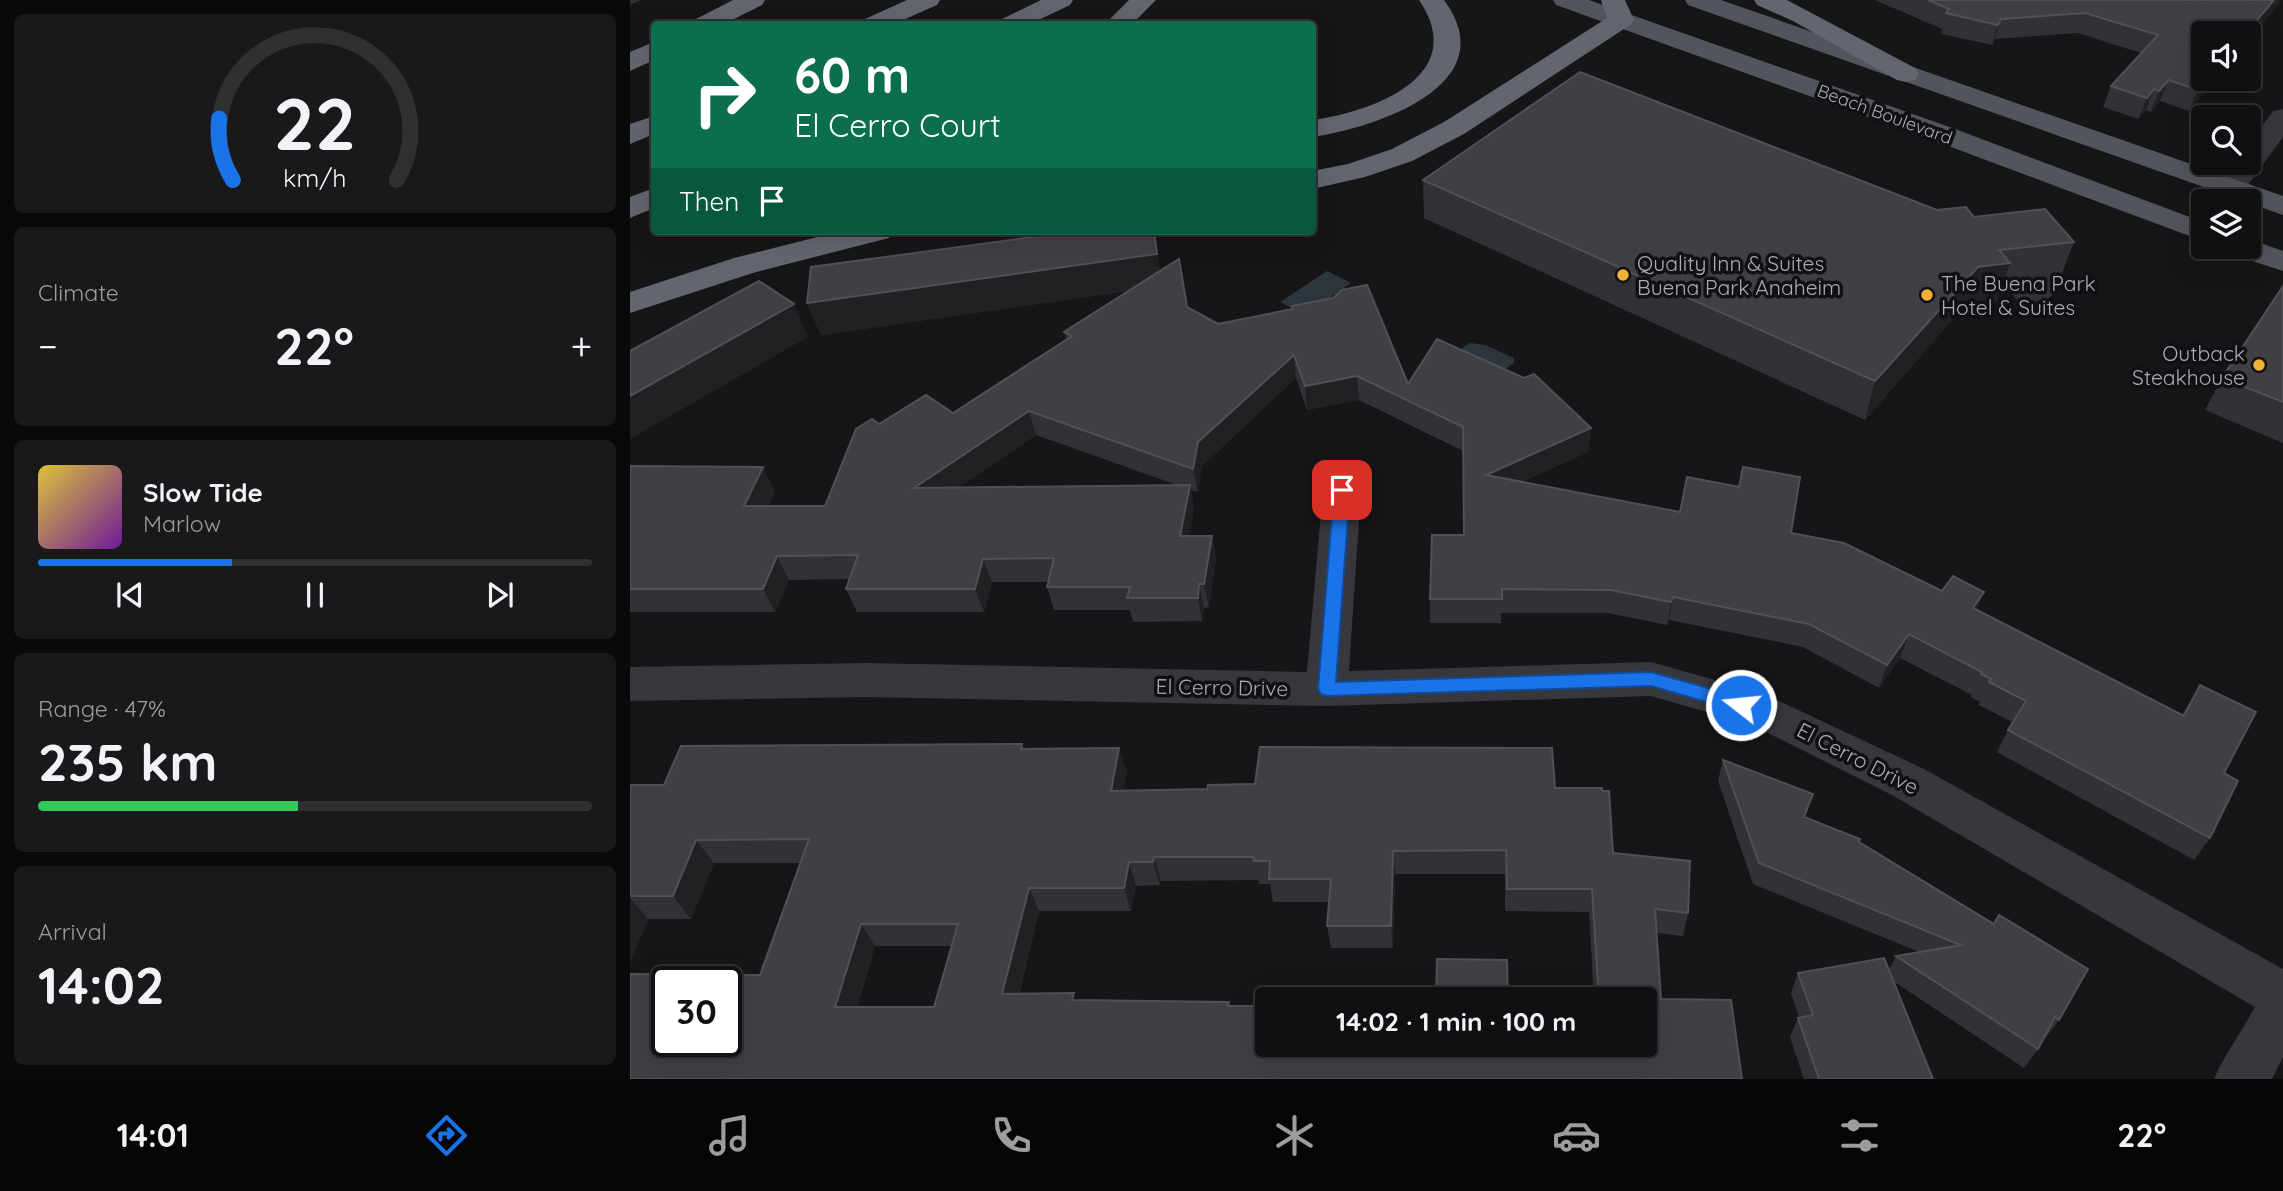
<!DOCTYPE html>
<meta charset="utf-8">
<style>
body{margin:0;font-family:Quicksand,sans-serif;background:#19191b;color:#f1f3f6;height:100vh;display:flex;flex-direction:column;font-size:26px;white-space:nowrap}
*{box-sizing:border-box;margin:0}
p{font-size:23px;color:#9c9d9f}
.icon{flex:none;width:38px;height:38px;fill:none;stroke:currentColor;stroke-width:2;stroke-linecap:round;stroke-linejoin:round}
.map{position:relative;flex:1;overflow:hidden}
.drawer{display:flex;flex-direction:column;gap:14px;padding:14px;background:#09090a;width:630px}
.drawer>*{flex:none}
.hud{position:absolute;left:21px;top:21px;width:665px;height:214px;border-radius:7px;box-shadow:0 7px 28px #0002,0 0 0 2px #303032;background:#0b6e4f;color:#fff;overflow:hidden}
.tools{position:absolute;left:1561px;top:21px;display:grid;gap:14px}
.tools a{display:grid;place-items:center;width:70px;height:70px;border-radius:7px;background:#101012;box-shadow:0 7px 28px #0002,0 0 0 2px #303032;font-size:35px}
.speed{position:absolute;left:21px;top:966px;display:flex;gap:14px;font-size:35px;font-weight:700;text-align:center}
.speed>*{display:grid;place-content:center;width:91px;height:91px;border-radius:50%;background:#101012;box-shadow:0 7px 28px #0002,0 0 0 2px #303032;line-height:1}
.speed .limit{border:4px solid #111;border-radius:10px;background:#fff;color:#111}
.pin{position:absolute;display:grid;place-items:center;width:60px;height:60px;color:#fff;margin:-30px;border-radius:14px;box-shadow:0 4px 10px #0006}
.me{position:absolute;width:77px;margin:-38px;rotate:286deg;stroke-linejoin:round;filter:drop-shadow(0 0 5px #0008)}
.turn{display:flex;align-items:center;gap:24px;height:147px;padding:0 28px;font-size:32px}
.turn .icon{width:91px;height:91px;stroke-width:2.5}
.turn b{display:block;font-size:49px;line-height:60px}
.then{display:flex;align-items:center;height:66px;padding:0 28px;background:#0003;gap:14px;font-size:26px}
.big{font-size:52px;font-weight:700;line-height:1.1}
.drawer .tile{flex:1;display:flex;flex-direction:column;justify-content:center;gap:10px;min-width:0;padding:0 24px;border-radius:10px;background:#19191b}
.drawer .dial{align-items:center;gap:0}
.dial svg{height:182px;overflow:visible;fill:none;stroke:#303032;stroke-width:7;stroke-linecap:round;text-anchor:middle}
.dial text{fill:#f1f3f6;stroke:none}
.song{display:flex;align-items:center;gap:21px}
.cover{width:84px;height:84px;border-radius:10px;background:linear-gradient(135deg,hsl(50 70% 55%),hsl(280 70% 35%))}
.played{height:7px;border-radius:4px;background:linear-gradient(90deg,#1a73e8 35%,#303032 35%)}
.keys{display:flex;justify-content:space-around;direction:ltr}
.heat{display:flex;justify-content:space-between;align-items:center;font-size:38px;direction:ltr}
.charge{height:10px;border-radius:5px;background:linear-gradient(90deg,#34c759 47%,#303032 0)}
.trip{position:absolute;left:625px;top:987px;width:402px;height:70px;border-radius:7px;background:#101012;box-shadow:0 7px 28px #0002,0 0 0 2px #303032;font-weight:700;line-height:70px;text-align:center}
.dock{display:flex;height:112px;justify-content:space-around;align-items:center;background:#060607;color:#9c9d9f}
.dock .icon{width:49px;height:49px}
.dock .on{color:#1a73e8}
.dock b{font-size:32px;color:#f1f3f6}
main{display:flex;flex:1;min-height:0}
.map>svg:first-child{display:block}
.water{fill:#2c353c}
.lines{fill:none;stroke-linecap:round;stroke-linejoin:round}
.stream{fill:#2c353c;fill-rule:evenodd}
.minor-tunnel-far1{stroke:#333438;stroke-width:28;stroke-dasharray:28 14;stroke-linecap:butt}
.minor-tunnel{stroke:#333438;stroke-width:36;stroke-dasharray:36 18;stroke-linecap:butt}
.minor{fill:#37383d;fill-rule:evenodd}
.major{fill:#53555c;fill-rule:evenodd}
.highway{fill:#63666e;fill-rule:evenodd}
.wall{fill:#323236;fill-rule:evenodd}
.shaded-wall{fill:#212124}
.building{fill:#3f3f44;stroke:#4f5156;stroke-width:2;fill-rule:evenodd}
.route{fill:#1a73e8;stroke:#114b97;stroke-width:2}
.poi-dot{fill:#f2b134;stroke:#111113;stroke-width:2.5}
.labels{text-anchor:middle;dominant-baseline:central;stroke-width:7;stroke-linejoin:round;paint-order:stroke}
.far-street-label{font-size:18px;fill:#a8adb8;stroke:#111113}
.poi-label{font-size:21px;fill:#a8adb8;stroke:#111113;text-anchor:start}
.street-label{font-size:21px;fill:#a8adb8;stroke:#111113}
</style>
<main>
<section class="drawer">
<div class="tile dial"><svg viewBox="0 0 100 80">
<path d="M14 69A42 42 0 1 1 86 69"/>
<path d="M14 69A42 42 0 0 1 8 42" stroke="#1a73e8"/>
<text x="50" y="56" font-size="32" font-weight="700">22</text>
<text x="50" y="72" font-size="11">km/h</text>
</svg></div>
<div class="tile"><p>Climate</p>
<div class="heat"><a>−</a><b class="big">22°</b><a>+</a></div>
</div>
<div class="tile">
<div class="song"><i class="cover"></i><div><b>Slow Tide</b><p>Marlow</p></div></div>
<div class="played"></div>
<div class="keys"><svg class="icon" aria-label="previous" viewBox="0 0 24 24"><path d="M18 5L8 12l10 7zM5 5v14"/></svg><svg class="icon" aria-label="pause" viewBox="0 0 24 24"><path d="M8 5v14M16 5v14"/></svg><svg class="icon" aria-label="next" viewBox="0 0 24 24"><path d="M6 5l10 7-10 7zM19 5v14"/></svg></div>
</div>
<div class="tile"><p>Range · 47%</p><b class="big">235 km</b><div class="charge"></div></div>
<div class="tile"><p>Arrival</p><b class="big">14:02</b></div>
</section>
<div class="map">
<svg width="1653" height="1079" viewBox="0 0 1653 1079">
<rect width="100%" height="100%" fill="#161618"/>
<g class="water">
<path d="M697,271L721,283L675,315L650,302Z"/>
<path d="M840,343L855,345L884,358V363L874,370L830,355L833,347Z"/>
</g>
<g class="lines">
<path class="stream" d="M0,0H11L0,5Z"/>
<path class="minor-tunnel-far1" d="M1364,244L1391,277"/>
<path class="minor-tunnel" d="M1390,275L1418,309"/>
<g class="minor">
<path d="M1653,109V137L1606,201H1576L1604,163H1619V144L1643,111Z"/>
<path d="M712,477L725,481L731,490L719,671L1021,662L1134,694L1294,769L1653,969V1057L1642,1079H1584C1595,1054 1612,1031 1625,1007L1262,795L1122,725L1021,696L697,706L235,697L0,701V667L235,663L677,672L693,490L699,481Z"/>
</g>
<g class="major">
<path d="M923,0H959L1325,129L1573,222V241L1305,141L926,5Z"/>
<path d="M1055,0H1091L1653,196V215L1058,5Z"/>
<path d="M1619,239L1653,251V271L1601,254L1596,247H1619Z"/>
</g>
<g class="highway">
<path d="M103,0H135L132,5L94,24H62L66,19Z"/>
<path d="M277,0H310L307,5L264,24H231L235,19Z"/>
<path d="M411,0H443L440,5L400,24H368L372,19Z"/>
<path d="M499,0H526L502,24H475Z"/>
<path d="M789,0H814C877,85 745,128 682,137V120C743,112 841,76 789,0Z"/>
<path d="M971,0H995L1004,20L1000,25L834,134L782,161L735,177L682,189V171L718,164L762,149L814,122L977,18Z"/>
<path d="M1124,0H1157L1285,68L1289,74L1285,80L1276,82L1267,80L1163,21L1127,5Z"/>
<path d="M24,42V60L0,71V52Z"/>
<path d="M24,116V134L0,144V124Z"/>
<path d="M24,188V208L0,218V197Z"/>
<path d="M211,231H263L259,238L126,272L0,313V292L104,258Z"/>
</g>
</g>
<g class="wall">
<path d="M1245,0H1652L1573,79L1559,111L1530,101L1521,112L1516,110L1508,119L1473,107L1481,86L1511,53L1448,33L1365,39L1362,45L1311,34L1312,29Z"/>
<path d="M793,180L1344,217L1444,242L1429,281L1371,287L1367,301L1335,305L1235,420L794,218Z"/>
<path d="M531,271L557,307L588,324L662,310V306L778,384L961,428L958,452L892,482L1161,533L1347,610L1552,715L1570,685L1594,773L1580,838L1564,860L1367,752L1382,722L1349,705L1350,702L1341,697L1342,695L1270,658L1249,688L1173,647L1039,620L1037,625L978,613H871V623H800V599L834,535L833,451L729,400L677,410L666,378L572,466L568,492L561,490L564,509L559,536H582L586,559L579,607L574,608L572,621L503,622L500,610H424L417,587L418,582H362L354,612H227L216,589L219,579L159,580L145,612H0V466L145,491L138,506H195L249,424L323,413L437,340L434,332L498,291L191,335L177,303ZM406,435L547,485L329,487Z"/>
<path d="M1653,286V443L1575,410L1592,378Z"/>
<path d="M392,744L394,749L497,772L493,790L925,788L983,853L1058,913L1053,936L1026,933L1031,999L1112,1079H0L130,975L171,863H84L61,919H18L0,963V785H34ZM765,874H875V911L959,912L964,999H1015V1045L600,1006L447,1000L389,994L409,911H501L506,886L530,885L531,881L628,880L629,884H640L643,902H699L697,926L701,948H763ZM245,946H321L304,1007H227Z"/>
<path d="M1093,760L1175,817L1229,842L1429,1020L1415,1039L1414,1038L1408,1049L1394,1068L1263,981L1303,1079H1174L1160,1037L1168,1018H1169L1161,993L1168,973L1259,970L1266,956L1289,952L1123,884L1088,781Z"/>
</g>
<g class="shaded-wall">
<path d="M1644,0H1652L1619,40V33H1616Z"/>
<path d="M1371,19L1365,39L1362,45L1368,25Z"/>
<path d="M1577,79H1586L1559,111L1568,90Z"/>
<path d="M1539,80L1530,101L1521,112L1529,91Z"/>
<path d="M1524,89L1516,110L1508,119L1517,98Z"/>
<path d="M524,231L533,286L191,335L177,303Z"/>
<path d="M1380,263L1367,301L1335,305L1235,420L1245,381L1348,267Z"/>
<path d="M164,304L178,337L0,439V396Z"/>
<path d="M664,355L666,378L572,466L568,492L563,469L568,442Z"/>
<path d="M727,376L729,400L677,410L675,386Z"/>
<path d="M399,411L406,435L293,512L284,488Z"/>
<path d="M961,428L958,452L855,499L856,475Z"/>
<path d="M133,467L145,491L126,530L114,506Z"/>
<path d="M560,485L564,509L555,559L550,536Z"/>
<path d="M582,536L586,559L579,607L574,584Z"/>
<path d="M147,556L159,580L145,612L133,589Z"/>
<path d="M353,559L362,582L354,612L345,589Z"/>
<path d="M569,584L574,608L572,621L568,598Z"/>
<path d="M1354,592L1345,615L1343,608Z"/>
<path d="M1043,597L1039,620L1037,625L1041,602Z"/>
<path d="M1279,634L1270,658L1249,688L1257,665Z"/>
<path d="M489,748L497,772L489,814L481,791Z"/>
<path d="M66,840L84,863L61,919L43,896Z"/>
<path d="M763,851L765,874L763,948L761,926Z"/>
<path d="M524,857L531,881L530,885L523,862Z"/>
<path d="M499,862L506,886L501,911L494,888Z"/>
<path d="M399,888L409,911L383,1015L372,994Z"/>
<path d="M0,898L18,919L0,963Z"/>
<path d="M231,924L245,946L220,1028L205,1007Z"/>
</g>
<g class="building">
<path d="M1298,0H1644L1616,33H1573V79H1577L1568,90L1539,80L1529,91L1524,89L1517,98L1481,86L1528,35L1455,13L1371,19L1368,25L1316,13L1319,9Z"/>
<path d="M950,72L1307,210L1336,207L1344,217L1415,209L1444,242L1369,250L1380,263L1348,267L1245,381L793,180Z"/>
<path d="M448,231H524L527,254L177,303L181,267Z"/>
<path d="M549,259L557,307L588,324L663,309L662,306L703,298L712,290L737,285L778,384L807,339L894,378L904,374L961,428L856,475L1050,512L1057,477L1109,487L1113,467L1170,477L1161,533L1214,543L1312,591L1323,576L1354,592L1343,608L1554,716L1570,685L1626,712L1594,773L1608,781L1580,838L1378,730L1396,701L1359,682L1361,679L1351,674L1352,672L1279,634L1257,665L1179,624L1043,597L1041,602L981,590L872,589V599H800L802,535H834L833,427L727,376L675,386L664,355L568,442L563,469L399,411L284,488L560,485L550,536H582L574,584H569L568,598H497L500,587H417L424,558L353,559L345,589H216L228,555L147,556L133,589H0V466L133,467L114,506H195L226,429L242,419L249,424L296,395L323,413L442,336L434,332Z"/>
<path d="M129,281L164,304L0,396V351Z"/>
<path d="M1653,286V402L1592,378Z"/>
<path d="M392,744L391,749L489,748L481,791L577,789L578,785L625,784L630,747L922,748L925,788H972V791H979L983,853L1060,861L1058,913L1025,909L1031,999L1101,1000L1112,1079H0V974L130,975L179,839L66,840L43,896H0V785H34L51,746ZM876,850L877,889H962L969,999H1015V1045H637V1006H598L599,1002L442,1000L444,993L372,994L399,888H494L499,862H523L524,857H623L624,861H640L639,879H701L697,926H761L763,851ZM231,924H328L304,1007H205ZM37,982H96V1041H37Z"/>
<path d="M1093,760L1183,794L1174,817L1230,839L1229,842L1364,924L1369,915L1458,969L1429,1020L1425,1017L1408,1049L1266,956L1331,945L1129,863Z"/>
<path d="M1254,958L1303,1079H1189L1168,1018L1183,1015L1168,973Z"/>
<path d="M807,959L877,960L878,999H806Z"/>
</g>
<path class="route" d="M712,485L720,490L706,682L1021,672L1117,699L1120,705L1117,710L1111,712L1021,686L697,696L691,694L688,689L704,490Z"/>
<g class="poi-dot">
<circle cx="993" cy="275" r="7"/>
<circle cx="1297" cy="295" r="7"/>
<circle cx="1629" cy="365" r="7"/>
</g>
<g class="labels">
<g class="far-street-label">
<text transform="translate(1255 114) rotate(20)">Beach Boulevard</text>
</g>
<g class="poi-label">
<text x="1007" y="263">Quality Inn &amp; Suites<tspan x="1007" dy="24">Buena Park Anaheim</tspan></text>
<text x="1311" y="283">The Buena Park<tspan x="1311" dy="24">Hotel &amp; Suites</tspan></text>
<text x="1615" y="353" text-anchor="end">Outback<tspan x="1615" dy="24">Steakhouse</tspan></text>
</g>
<g class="street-label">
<text transform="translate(592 687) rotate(1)">El Cerro Drive</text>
<text transform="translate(1228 758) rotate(27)">El Cerro Drive</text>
</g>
</g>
</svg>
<div class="tools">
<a><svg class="icon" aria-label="sound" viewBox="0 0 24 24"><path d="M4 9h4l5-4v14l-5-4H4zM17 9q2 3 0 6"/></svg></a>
<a><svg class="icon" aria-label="search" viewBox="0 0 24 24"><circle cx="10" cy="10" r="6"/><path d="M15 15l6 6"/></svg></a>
<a><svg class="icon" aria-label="layers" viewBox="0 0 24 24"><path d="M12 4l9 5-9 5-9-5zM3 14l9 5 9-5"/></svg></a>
</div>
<div class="speed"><div class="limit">30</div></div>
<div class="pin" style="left:712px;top:490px;background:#d93025"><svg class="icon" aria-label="arrive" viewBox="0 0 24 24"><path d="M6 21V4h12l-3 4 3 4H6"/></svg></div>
<svg class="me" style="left:1111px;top:705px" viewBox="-20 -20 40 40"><circle r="17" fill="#1a73e8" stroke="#fff" stroke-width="3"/><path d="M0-11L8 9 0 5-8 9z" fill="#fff"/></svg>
<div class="trip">14:02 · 1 min · 100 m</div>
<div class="hud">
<div class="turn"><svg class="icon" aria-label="right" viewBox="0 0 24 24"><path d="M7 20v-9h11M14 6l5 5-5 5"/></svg><div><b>60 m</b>El Cerro Court</div></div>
<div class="then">Then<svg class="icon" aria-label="arrive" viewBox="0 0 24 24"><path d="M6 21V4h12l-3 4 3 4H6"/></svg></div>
</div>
</div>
</main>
<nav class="dock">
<b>14:01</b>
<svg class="icon on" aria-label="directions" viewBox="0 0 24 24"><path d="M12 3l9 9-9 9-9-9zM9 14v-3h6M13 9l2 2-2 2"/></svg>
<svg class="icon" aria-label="music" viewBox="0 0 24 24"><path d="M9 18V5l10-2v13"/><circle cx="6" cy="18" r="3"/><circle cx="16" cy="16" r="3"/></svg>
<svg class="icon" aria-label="phone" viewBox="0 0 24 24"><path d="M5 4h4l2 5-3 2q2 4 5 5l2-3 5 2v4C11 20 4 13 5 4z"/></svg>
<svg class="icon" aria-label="climate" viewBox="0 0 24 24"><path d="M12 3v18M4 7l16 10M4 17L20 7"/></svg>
<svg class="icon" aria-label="car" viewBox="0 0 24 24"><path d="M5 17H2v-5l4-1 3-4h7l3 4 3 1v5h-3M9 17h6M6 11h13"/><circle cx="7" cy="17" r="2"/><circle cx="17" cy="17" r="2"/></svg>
<svg class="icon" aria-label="filters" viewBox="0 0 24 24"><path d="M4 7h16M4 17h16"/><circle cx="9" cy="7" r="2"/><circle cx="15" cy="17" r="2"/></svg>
<b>22°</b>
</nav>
